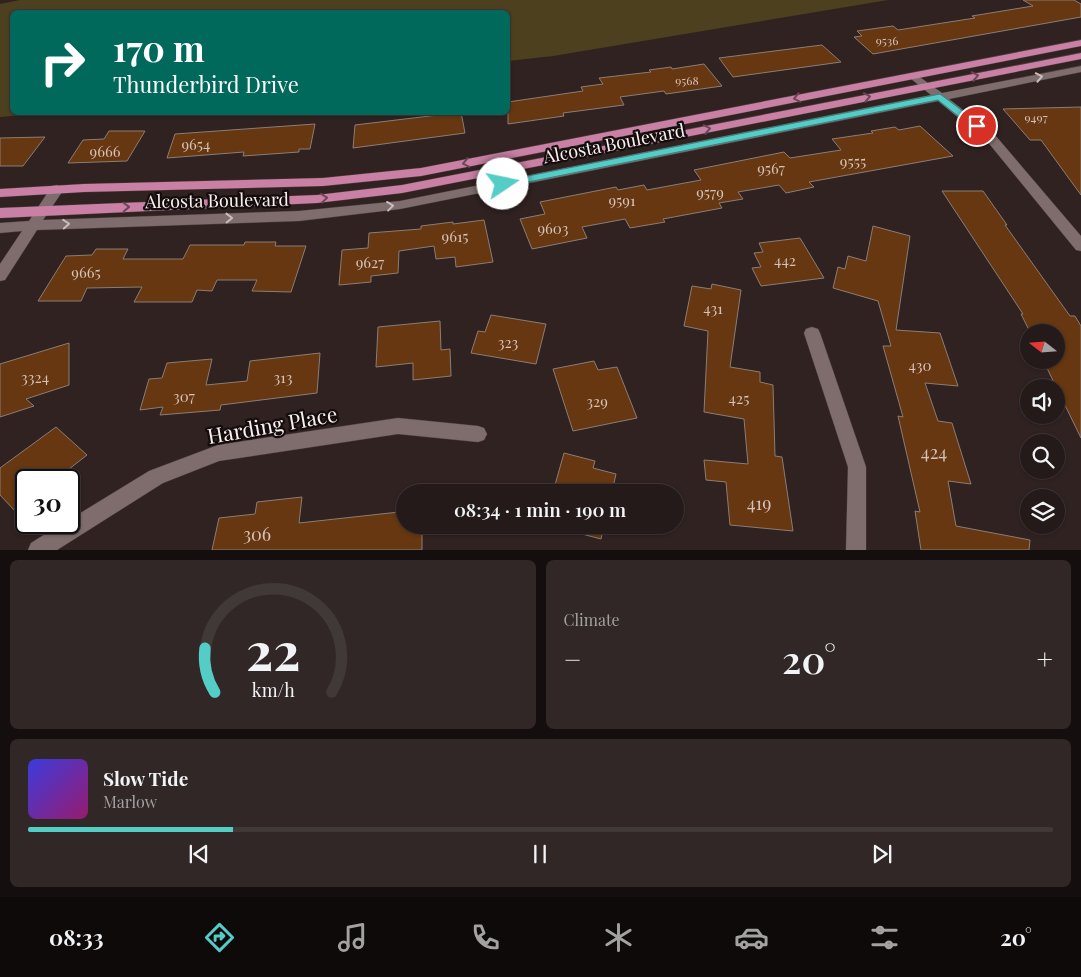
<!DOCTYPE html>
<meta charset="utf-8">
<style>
body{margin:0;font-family:"Playfair Display",serif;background:#302726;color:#f1f3f6;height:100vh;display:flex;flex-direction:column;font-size:19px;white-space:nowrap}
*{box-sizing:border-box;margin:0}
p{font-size:16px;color:#a3a1a2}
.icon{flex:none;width:28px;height:28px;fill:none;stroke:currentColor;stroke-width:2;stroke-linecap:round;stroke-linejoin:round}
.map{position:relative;height:550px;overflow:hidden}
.sheet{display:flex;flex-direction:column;gap:10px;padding:10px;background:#140e0e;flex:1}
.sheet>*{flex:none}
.top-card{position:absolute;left:10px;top:10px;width:500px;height:105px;border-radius:8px;box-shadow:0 1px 4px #0004,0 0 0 1px #413838;background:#00695c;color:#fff;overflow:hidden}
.needle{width:32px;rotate:287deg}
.buttons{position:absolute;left:1020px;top:324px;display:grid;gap:10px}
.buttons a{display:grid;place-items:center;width:45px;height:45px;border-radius:50%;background:#241a19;box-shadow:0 1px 4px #0004,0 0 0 1px #413838;font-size:25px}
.speed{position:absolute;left:15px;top:469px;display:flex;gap:10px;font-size:25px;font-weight:700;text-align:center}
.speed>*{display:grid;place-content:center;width:65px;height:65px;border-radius:50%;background:#241a19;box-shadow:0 1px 4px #0004,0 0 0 1px #413838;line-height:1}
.speed .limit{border:2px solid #111;border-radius:8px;background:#fff;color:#111}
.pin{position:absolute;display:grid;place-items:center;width:42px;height:42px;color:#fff;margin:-21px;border:2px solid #fff;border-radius:50%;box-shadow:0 1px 5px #0007}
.me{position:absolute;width:55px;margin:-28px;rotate:79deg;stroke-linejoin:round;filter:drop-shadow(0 0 4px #0008)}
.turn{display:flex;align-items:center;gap:18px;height:105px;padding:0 20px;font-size:22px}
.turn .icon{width:65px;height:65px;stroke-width:2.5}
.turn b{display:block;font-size:35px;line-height:42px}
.big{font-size:38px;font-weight:600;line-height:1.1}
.sheet .widget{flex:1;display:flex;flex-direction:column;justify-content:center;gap:8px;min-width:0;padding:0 18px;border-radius:8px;background:#302726}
.sheet .dial{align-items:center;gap:0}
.dial svg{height:130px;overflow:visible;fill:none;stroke:#413838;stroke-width:7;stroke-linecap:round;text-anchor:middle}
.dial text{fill:#f1f3f6;stroke:none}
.song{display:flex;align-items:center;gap:15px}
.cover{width:60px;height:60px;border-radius:8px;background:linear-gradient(135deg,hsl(240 70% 55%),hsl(320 70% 35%))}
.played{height:5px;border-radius:2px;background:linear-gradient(90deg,#54cdc7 20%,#413838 20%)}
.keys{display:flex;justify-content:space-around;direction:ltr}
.heat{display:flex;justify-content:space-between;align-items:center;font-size:28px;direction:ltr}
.sheet .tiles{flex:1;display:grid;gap:10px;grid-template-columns:1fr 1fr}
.widget:last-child{grid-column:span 2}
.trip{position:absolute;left:396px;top:484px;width:288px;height:50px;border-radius:25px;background:#241a19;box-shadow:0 1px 4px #0004,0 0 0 1px #413838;font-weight:600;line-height:50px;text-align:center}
.tabs{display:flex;height:80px;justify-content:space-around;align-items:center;background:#0e0a0a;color:#a3a1a2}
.tabs .icon{width:35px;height:35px}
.tabs .on{color:#54cdc7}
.tabs b{font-size:22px;color:#f1f3f6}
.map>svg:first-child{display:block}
.green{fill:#4d401f}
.building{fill:#663711;stroke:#8b7d74}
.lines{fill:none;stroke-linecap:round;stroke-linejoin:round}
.minor-casing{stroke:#493d3d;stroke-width:1}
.major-casing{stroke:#493d3d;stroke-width:1}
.minor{fill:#7e6d6c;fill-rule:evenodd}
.major{fill:#ca80a4;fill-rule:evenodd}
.oneway{stroke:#6e4658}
.oneway2{stroke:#c9bcbb}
.route{fill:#54cdc7;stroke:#378581}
.labels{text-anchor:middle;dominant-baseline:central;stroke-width:4.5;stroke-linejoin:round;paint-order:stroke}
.far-number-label{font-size:12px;fill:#d6c2b8}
.number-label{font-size:15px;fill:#d6c2b8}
.street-label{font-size:18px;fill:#fbf0f0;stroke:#130d0d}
.near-number-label{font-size:18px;fill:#d6c2b8}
.near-street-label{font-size:21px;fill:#fbf0f0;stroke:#130d0d}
</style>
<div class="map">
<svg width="1081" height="550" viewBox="0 0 1081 550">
<rect width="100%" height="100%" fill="#302221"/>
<path class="green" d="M20,0H888L553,56L508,61V12H12V112L44,113L0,117V4Z"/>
<g class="building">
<path d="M1023,0H1074L1081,4V17L873,54L854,37L862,36L857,31L893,26L898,30L975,18L972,16L1033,6Z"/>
<path d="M822,45L841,62L733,77L719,58Z"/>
<path d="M704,64L722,86L666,94L664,91L620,97L624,105L563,113L564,116L508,124V102L583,91L581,87L603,84L599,78L651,72L649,70L671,67L672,69Z"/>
<path d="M1081,107V195L1041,140H1030L1003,109Z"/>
<path d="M437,112H461L465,133L353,148L355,125L438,115Z"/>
<path d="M315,124L310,149H299V152L243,156L244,152L167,158L175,134Z"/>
<path d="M920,126L953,156L809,182L814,187L786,193L779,185L738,192L743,199L719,203L722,208L663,219L665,222L630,228L625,219L582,227L587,238L532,249L520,219L545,214L540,202L616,187L618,190L644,185L647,190L701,180L694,170L784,152L790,158L841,150L832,139L873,133L871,131L895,127L899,130Z"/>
<path d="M109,131H145L127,161L68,163L83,140L104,139Z"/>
<path d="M45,137L23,166H0V138Z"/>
<path d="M942,191H983L1007,225H1005L1070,316H1075L1081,326V438L1043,360H1056V332H1030L1021,314H1023Z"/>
<path d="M484,220L493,262L456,267L455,257L436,259L434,246L399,251L398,273L371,276V282L339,285L342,250L368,248L369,233L421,229V226L453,222V224Z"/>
<path d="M873,226L910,236L896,330L940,333L958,386L925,383L938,421L952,423L971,484L948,481L956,526L1030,540L1029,550H921L915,511L920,512L898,416L903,417L883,346H891L878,301L833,288L838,267L845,269L848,256L866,261Z"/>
<path d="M800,238L824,278L761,286L752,268L761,267L754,253L763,252L759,243Z"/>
<path d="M245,242H276L275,246H306L291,292L252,291L257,280H217L212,291L197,290L192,302H134L142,287L87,288L81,301H38L66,256L92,255L96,249H128L123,259H183L190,245H244Z"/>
<path d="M712,284L741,290L730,367L760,372V382L773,385L775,456L782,457L793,531L730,525L726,482L706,480L704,460L748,464L744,419L704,412L708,331L684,326L692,286L711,289Z"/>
<path d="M491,315L546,324L536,364L471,353L478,331L485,332Z"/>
<path d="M440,321L441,350L450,349L451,376L413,380V363L376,367L378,327Z"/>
<path d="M69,343V385L26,399L34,406L0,417V364Z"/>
<path d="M320,353L317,393L221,405L220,410L160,415L163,407L140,410L149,379L162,378L167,363L212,359L206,385L247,381L250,361Z"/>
<path d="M594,361L598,370L617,367L637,418L573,431L553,369Z"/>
<path d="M56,427L87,455L55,480H26V502L15,511L0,495V468Z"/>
<path d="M564,453L595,461L593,468L616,474L612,492H553Z"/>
<path d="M302,497L299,523L399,512L398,520L405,519V525H422V550H212L219,518L255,514L257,502Z"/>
<path d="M548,525H604L601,539Z"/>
</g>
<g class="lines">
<defs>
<g id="minor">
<path d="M1081,66V72L949,99L995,135L1081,236V251L1076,250L987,141L938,101L400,209L299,221L37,230L5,280L0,281V264L22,231L0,233V223L29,221L52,186L57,185L64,189L43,220L299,211L400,201L931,95L910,78L908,76L910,74L914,73L942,93Z"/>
<path d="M812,327L818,329L820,333L866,467V550H846L848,467L804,333L806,329Z"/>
<path d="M398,418L478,426L484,428L487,434L484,440L478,442L398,434L219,461L163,483L57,550H28L31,543L64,522H69V520L149,471L218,445Z"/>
</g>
<g id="major">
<path d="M1081,40V46L421,176L323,186L84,192L0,197V189L84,184L323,178L421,168Z"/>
<path d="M1081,53V59L402,193L317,203L0,218V208L317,195L402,185Z"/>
</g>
</defs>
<use href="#minor" class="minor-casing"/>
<use href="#major" class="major-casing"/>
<use href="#minor" class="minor"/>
<use href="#major" class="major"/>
</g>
<defs><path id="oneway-chevron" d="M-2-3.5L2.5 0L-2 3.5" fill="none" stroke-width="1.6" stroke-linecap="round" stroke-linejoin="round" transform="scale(1.25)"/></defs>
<g class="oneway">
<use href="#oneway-chevron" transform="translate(975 76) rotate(-11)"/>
<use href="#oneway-chevron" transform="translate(867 97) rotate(-11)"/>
<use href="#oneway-chevron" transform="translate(797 98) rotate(169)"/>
<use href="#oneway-chevron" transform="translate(707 129) rotate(-11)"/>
<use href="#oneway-chevron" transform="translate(466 163) rotate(169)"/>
<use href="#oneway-chevron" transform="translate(324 198) rotate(-6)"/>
<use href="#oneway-chevron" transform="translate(126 207) rotate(-2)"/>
</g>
<g class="oneway2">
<use href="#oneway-chevron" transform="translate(1039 77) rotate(-11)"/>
<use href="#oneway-chevron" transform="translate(390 206) rotate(-7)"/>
<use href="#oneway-chevron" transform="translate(229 218) rotate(-1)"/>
<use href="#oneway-chevron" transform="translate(66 224) rotate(-4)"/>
</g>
<path class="route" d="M940,94L980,124V128H973L938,100L503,187L498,184L503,181Z"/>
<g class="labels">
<g class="far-number-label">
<text x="887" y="40">9536</text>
<text x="687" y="80">9568</text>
<text x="1036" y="117">9497</text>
</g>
<g class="number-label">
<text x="196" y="144">9654</text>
<text x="105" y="151">9666</text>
<text x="853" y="161">9555</text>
<text x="771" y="168">9567</text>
<text x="710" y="192">9579</text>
<text x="622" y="200">9591</text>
<text x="553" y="228">9603</text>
<text x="455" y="236">9615</text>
<text x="785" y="260">442</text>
<text x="370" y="262">9627</text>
<text x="86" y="272">9665</text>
<text x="713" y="308">431</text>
<text x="508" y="342">323</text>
<text x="920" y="365">430</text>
<text x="35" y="377">3324</text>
<text x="283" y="377">313</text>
<text x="184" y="396">307</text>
<text x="739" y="398">425</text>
<text x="597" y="401">329</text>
</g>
<g class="street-label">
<text transform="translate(614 143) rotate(-11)">Alcosta Boulevard</text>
<text transform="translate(217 200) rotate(-1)">Alcosta Boulevard</text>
</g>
<g class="near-number-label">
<text x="934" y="452">424</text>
<text x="759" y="503">419</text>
<text x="257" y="534">306</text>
</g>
<g class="near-street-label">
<text transform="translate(272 424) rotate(-10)">Harding Place</text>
</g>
</g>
</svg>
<div class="buttons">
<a><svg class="needle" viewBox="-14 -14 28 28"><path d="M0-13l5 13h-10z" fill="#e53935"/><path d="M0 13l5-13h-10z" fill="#a3a1a2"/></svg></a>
<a><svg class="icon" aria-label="sound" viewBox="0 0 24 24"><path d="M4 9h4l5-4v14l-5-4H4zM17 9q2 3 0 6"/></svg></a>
<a><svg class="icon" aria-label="search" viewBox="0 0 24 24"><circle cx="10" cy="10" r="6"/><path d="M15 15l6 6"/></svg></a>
<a><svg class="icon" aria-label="layers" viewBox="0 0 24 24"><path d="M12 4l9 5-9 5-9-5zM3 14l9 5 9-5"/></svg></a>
</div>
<div class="speed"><div class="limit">30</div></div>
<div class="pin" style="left:977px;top:126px;background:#d93025"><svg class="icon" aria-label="arrive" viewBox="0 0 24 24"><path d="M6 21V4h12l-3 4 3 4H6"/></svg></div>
<svg class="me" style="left:503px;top:184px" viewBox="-20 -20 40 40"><circle r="19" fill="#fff"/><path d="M0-13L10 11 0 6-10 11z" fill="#54cdc7"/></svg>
<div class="trip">08:34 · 1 min · 190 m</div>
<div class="top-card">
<div class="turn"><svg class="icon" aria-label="right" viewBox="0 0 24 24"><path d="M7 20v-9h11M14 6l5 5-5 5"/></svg><div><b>170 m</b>Thunderbird Drive</div></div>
</div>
</div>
<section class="sheet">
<div class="tiles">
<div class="widget dial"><svg viewBox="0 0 100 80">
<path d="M14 69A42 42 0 1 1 86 69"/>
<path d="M14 69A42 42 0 0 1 8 42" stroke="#54cdc7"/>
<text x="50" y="56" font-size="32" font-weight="700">22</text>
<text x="50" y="72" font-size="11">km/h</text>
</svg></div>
<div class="widget"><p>Climate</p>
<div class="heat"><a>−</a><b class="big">20°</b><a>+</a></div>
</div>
<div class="widget">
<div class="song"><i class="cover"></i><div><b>Slow Tide</b><p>Marlow</p></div></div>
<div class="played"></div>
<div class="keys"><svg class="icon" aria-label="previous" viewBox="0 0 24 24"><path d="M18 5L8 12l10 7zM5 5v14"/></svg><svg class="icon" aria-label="pause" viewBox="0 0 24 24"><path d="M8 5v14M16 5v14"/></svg><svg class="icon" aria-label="next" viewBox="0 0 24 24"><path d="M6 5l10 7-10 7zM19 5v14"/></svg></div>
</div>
</div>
</section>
<nav class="tabs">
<b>08:33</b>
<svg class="icon on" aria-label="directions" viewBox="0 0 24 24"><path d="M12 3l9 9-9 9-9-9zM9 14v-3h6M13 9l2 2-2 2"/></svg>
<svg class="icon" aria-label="music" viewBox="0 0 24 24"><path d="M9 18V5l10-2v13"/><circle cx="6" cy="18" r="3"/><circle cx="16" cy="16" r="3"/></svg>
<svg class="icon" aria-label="phone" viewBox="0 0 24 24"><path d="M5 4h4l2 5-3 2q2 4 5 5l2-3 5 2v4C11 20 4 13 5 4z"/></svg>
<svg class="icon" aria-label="climate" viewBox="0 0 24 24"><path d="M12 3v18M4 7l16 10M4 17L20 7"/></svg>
<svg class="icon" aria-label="car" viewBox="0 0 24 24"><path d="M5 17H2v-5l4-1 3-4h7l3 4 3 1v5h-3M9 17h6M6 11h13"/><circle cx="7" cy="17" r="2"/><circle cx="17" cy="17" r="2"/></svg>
<svg class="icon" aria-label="filters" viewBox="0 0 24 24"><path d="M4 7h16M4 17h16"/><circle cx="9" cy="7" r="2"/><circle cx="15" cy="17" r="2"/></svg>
<b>20°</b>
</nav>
